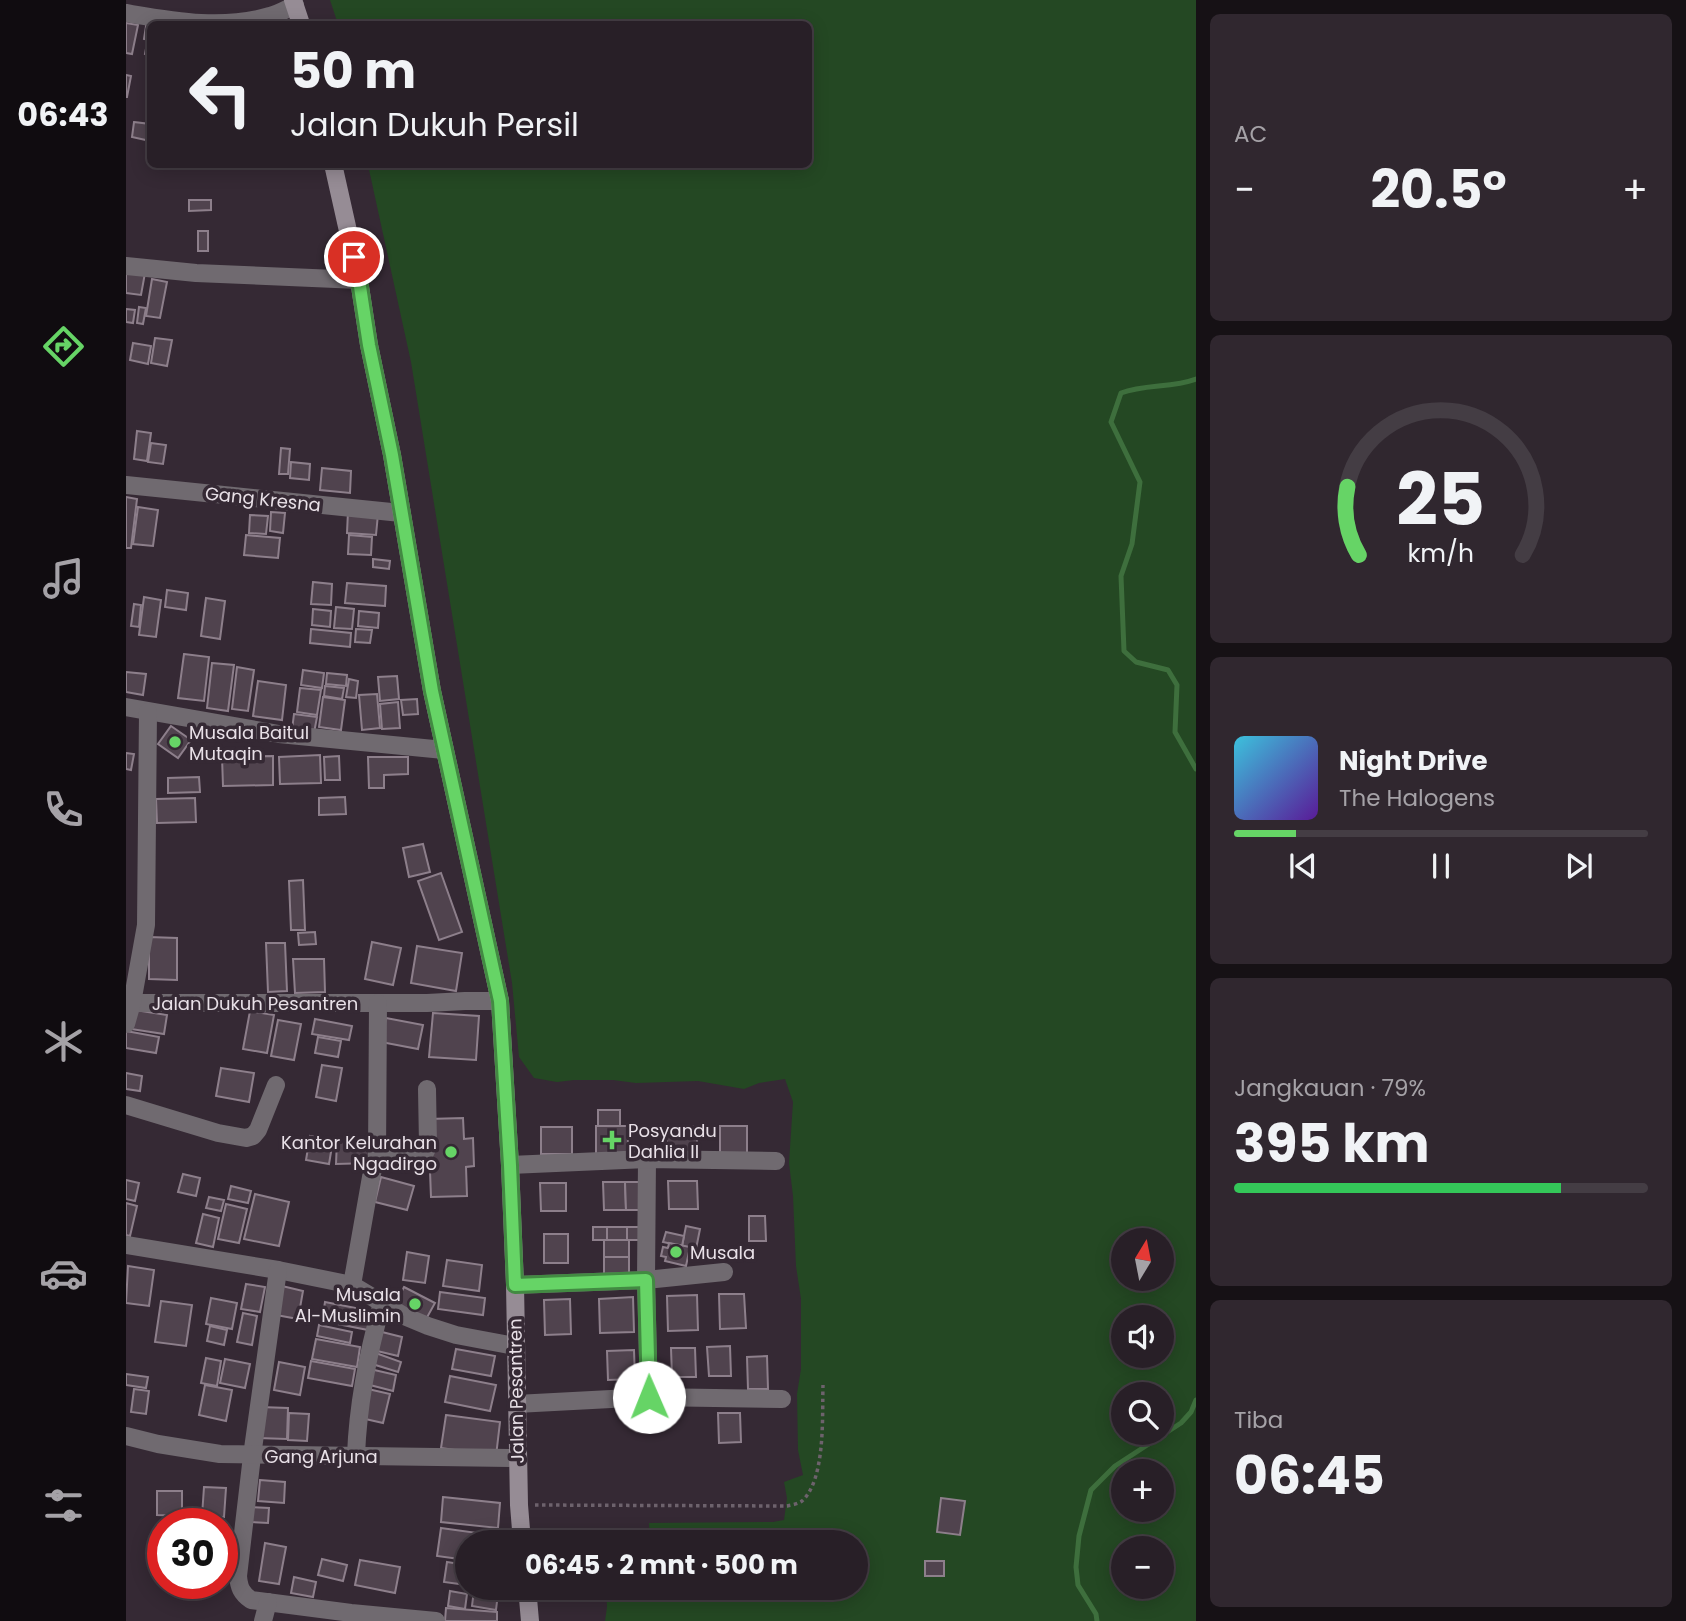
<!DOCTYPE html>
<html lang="id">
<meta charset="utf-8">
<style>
body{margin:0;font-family:Poppins,sans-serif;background:#30272f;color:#f1f3f6;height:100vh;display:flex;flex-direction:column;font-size:26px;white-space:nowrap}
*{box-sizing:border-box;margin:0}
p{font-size:23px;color:#a5a2a7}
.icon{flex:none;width:38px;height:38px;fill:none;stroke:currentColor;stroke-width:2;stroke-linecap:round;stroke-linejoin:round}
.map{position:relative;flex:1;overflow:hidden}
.sheet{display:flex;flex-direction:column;gap:14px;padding:14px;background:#161115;width:490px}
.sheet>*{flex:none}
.hud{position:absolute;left:21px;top:21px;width:665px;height:147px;border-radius:10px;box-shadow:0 4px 18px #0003,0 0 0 2px #443d44;background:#281f27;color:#f1f3f6;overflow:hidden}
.needle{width:46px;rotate:10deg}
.tools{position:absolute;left:985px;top:1228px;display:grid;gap:14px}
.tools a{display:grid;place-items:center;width:63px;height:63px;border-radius:50%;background:#281f27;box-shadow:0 4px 18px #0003,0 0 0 2px #443d44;font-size:35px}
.speed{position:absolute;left:21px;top:1508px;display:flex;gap:14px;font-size:35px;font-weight:700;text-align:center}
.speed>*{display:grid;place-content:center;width:91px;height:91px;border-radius:50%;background:#281f27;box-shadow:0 4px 18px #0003,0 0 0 2px #443d44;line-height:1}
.speed .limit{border:10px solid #d22;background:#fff;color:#111}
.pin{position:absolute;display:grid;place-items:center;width:60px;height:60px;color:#fff;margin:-30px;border:4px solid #fff;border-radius:50%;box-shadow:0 2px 7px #0007}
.me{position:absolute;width:77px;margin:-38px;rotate:359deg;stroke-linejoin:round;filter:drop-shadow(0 0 5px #0008)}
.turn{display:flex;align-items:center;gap:24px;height:147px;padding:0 28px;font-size:32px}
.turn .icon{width:91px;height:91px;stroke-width:2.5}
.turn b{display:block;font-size:49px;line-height:60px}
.big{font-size:52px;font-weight:700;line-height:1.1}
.sheet .tile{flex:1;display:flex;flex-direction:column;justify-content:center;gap:10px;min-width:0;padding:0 24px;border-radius:10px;background:#30272f}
.sheet .dial{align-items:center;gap:0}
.dial svg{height:182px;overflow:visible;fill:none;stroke:#443d44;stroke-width:7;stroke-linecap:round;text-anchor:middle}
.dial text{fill:#f1f3f6;stroke:none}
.song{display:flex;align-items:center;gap:21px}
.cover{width:84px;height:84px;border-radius:10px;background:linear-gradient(135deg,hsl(190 70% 55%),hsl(270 70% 35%))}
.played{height:7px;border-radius:4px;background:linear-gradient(90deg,#66d466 15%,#443d44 15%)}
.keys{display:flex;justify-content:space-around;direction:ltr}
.heat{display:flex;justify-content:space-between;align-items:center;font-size:38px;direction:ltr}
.charge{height:10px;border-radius:5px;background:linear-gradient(90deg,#34c759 79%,#443d44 0)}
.trip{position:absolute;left:329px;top:1530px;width:413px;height:70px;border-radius:35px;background:#281f27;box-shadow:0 4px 18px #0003,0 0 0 2px #443d44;font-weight:700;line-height:70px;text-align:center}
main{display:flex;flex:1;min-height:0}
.tabs{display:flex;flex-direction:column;width:126px;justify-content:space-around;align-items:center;background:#100c10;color:#a5a2a7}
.tabs .icon{width:49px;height:49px}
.tabs .on{color:#66d466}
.tabs b{font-size:32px;color:#f1f3f6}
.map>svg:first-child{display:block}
.green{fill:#244823;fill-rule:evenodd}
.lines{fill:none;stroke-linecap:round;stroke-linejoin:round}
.stream{stroke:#3e6f3d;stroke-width:5}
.building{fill:#50434e;stroke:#8d7f8b;stroke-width:2}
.path{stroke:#6d626c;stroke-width:3.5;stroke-dasharray:3.5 3.5;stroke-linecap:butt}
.minor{stroke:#706a70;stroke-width:18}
.secondary{stroke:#968c95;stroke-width:18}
.route-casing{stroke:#428a42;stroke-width:18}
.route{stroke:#66d466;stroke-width:12}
.poi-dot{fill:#66d466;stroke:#352934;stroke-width:2.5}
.labels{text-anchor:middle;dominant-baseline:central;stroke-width:7;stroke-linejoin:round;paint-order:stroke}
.street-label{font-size:18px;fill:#e8e0e7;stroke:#352934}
.poi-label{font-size:18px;fill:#e8e0e7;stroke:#352934;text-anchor:start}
</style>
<main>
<nav class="tabs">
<b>06:43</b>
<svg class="icon on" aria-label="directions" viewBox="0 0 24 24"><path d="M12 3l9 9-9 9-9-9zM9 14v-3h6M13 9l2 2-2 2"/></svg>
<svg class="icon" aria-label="music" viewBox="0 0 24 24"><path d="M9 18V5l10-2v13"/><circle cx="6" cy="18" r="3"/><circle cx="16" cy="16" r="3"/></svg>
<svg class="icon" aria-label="phone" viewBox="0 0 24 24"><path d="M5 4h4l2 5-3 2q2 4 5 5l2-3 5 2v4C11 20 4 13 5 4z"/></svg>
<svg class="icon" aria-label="climate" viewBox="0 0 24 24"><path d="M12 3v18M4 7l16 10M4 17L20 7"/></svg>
<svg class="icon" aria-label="car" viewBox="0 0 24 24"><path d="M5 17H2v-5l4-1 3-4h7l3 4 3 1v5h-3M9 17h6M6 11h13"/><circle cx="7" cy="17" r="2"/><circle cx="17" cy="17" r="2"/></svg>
<svg class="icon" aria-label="filters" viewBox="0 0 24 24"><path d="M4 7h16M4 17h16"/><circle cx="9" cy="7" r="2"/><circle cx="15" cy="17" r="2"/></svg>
</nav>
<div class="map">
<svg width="1070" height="1621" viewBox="0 0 1070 1621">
<rect width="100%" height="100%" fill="#352934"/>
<path class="green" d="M204,0H1070V1621H479L481,1607L480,1587H730V1542H524L523,1523L647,1522L658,1520L661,1498L658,1482L677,1475L672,1450L671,1394L675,1369V1299L670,1266L667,1196L663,1163L667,1102L659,1079L633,1083L618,1089L572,1081L510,1083L487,1080H448L431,1082L408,1078L393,1057L386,983L285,362L242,165L682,164V24H212ZM998,1241H1036V1279H998ZM998,1318H1036V1356H998ZM998,1395H1036V1433H998ZM998,1472H1036V1510H998ZM998,1549H1036V1587H998Z"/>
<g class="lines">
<g class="stream">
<path d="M1070,379C1046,388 1019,384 995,393L985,422L1014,482L1006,544L995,576L998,651L1010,662L1042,670L1051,685L1049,732L1070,769"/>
<path d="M971,1621L970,1614L952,1585L950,1567L953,1536L965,1490L989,1466L1055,1423L1065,1412L1070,1400"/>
</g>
</g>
<g class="building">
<path d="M21,20L24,24V40L18,39Z"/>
<path d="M0,23L12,25L6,54L0,53Z"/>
<path d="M21,43L24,44V55L19,54Z"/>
<path d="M0,75L5,76L1,97H0Z"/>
<path d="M8,122L24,124V141L6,137Z"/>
<path d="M63,200H85V210L63,211Z"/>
<rect x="72" y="231" width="10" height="20"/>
<path d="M0,269L19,273L15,295L0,293Z"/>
<path d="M26,279L41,282L34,318L20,316Z"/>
<path d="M13,307L20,308L17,324L11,323Z"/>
<path d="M0,309L9,310L7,323L0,322Z"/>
<path d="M29,338L46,340L41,366L25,363Z"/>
<path d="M7,343L25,346L22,364L4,360Z"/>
<path d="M11,431L25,433L21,461L8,459Z"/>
<path d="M25,443L40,445L37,464L22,462Z"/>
<path d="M155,448L164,449L162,474H153Z"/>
<path d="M165,462L184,464L183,480L164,478Z"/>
<path d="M196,468L225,471L224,493L194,490Z"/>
<path d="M0,497L11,499L5,548H0Z"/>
<path d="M12,507L32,510L27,546L7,544Z"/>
<path d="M222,511L252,514L250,535L221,533Z"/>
<path d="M145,512L159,513L157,533L144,531Z"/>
<path d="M124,515L142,516L140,534L123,533Z"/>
<path d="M120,535L154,538L152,558L118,555Z"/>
<path d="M223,535L246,537L245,555L222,554Z"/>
<path d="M247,559L264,561L263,569L247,567Z"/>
<path d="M187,582L206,584L205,605L185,604Z"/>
<path d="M221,583L260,586L259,606L219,603Z"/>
<path d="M41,590L62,593L60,610L39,607Z"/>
<path d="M18,597L35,600L30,637L13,635Z"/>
<path d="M80,598L99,601L94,639L75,636Z"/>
<path d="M8,604L15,605L13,627L5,626Z"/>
<path d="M210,607L228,609L226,629L208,628Z"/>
<path d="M187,609L205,611L204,627L186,625Z"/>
<path d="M233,611L253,613L252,628L232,626Z"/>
<path d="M185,629L225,633L224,647L184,643Z"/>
<path d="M230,629L246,630L244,643L229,642Z"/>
<path d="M58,654L83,657L78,701L52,698Z"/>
<path d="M86,663L108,665L102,711L81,708Z"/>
<path d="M111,667L128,670L122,711L106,709Z"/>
<path d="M177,670L198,673L196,688L175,685Z"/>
<path d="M0,672L20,674L17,695L0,692Z"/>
<path d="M201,673L221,675L220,686L200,684Z"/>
<path d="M271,676L273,699L254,701L252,677Z"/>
<path d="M223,679L232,681L230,698L220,697Z"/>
<path d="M132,681L160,685L156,720L127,716Z"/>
<path d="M199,686L218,688L216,699L198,696Z"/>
<path d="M174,688L195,690L191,715L171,712Z"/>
<path d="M251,694L254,728L236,730L233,695Z"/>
<path d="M197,697L219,700L215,730L193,727Z"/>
<path d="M291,699L292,714L277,715L275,700Z"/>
<path d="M272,702L274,728L256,729L254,704Z"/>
<path d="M168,714L191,717L188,733L166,730Z"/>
<path d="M45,726L65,740L52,758L32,744Z"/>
<path d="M0,753L8,754L5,770L0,769Z"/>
<path d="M194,755L195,783L154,784L153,757Z"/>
<path d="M147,756V785L97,786L96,757Z"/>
<path d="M213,756L214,780H199L198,757Z"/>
<path d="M242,757H282V774L258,775V788H243Z"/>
<path d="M73,777L74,792L42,793V778Z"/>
<path d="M219,797L220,814L193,815V798Z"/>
<path d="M69,798L70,822L31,823L30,799Z"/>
<path d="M297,844L304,872L283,877L277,848Z"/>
<path d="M315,873L336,932L313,940L292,881Z"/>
<path d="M177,880L179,930H165L163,881Z"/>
<path d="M189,932L190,944L173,945L172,933Z"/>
<path d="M23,937L51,938V980L23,979Z"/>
<path d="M246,942L275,948L267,985L239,979Z"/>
<path d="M140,943H159L161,991L142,992Z"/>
<path d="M291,946L336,953L330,991L285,983Z"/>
<path d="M167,959H198L199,992L169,993Z"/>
<path d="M9,1010L41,1015L38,1034L5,1029Z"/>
<path d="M124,1011L148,1015L141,1053L117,1049Z"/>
<path d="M307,1013L353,1016L350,1060L303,1057Z"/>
<path d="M260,1018L297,1025L292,1049L255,1042Z"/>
<path d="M189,1019L226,1026L223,1040L186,1034Z"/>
<path d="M152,1020L175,1024L168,1060L145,1056Z"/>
<path d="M0,1031L33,1037L30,1053L0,1048Z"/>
<path d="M192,1037L215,1041L212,1057L189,1053Z"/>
<path d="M196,1065L216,1068L210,1101L190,1097Z"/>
<path d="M95,1068L128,1073L123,1102L90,1096Z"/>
<path d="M0,1073L16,1076L14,1091L0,1089Z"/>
<path d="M472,1110H494V1126L472,1127Z"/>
<path d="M337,1118L338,1139L347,1138L348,1166L340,1167L341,1196L305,1197L302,1119Z"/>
<rect x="470" y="1126" width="32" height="28"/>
<rect x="541" y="1126" width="30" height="28"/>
<rect x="594" y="1126" width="27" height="27"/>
<rect x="415" y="1127" width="31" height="27"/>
<path d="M184,1136L207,1140L203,1164L180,1160Z"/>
<path d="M211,1140H245V1163L210,1164Z"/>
<path d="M57,1174L74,1178L70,1196L52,1192Z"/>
<path d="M255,1177L288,1186L281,1210L249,1202Z"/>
<path d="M0,1180L13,1183L9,1201L0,1199Z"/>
<path d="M542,1181H571L572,1209H543Z"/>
<path d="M477,1182H499L500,1210H478Z"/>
<path d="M499,1182H518V1210H500Z"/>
<path d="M414,1183H440V1211H415Z"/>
<path d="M105,1186L125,1191L122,1203L102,1199Z"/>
<path d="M129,1194L163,1202L153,1246L118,1239Z"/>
<path d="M83,1197L98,1200L95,1211L80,1208Z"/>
<path d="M0,1203L11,1206L4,1236L0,1235Z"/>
<path d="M100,1204L121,1209L113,1243L92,1239Z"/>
<path d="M77,1214L93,1218L87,1247L70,1243Z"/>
<path d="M623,1216H639L640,1241H623Z"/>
<path d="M560,1226L574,1229L570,1249L556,1246Z"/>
<rect x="467" y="1227" width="14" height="13"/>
<rect x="481" y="1227" width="20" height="13"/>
<rect x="501" y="1227" width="17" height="13"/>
<path d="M540,1232L558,1236L556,1246L537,1242Z"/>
<rect x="418" y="1234" width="24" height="29"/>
<rect x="478" y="1240" width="25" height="17"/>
<path d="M543,1243L564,1247L560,1266L539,1261L540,1257L535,1256L537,1247L542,1248Z"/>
<path d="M281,1252L303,1256L299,1283L277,1280Z"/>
<rect x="478" y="1257" width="25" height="17"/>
<path d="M321,1260L356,1265L353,1291L317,1286Z"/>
<path d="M2,1266L28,1270L23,1306L0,1303Z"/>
<path d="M120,1284L139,1287L134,1312L115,1309Z"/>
<path d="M156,1286L177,1291L172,1319L150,1315Z"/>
<path d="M278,1287L309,1303L299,1321L269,1305Z"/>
<path d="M314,1292L359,1298L357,1315L312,1309Z"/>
<path d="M593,1294H618L620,1328L594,1329Z"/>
<path d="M571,1295L572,1330L542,1331L541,1296Z"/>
<path d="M507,1297L508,1332L474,1333L473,1299Z"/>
<path d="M85,1298L111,1303L106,1329L80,1324Z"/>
<path d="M444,1299L445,1334L419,1335L418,1300Z"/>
<path d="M35,1301L66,1305L60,1346L29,1342Z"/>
<path d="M199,1302L245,1311L242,1330L196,1321Z"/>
<path d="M117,1313L131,1316L126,1345L111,1342Z"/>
<path d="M193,1325L226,1332L224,1343L191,1336Z"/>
<path d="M84,1326L101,1330L98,1345L81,1341Z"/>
<path d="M252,1331L276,1337L272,1356L247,1350Z"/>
<path d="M190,1339L234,1347L231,1367L186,1359Z"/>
<path d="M604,1346L605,1376H583L581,1347Z"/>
<path d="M545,1348H569L570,1377H546Z"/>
<path d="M330,1349L369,1356L365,1376L326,1369Z"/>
<path d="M508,1350L509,1379L482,1380L481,1351Z"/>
<path d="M247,1352L275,1362L272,1372L243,1363Z"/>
<path d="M641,1356L642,1389H622L621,1357Z"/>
<path d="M80,1358L95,1361L91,1386L75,1383Z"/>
<path d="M99,1359L124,1364L119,1388L94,1383Z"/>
<path d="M185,1361L229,1369L226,1386L182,1378Z"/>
<path d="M153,1362L179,1367L174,1395L148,1390Z"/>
<path d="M244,1369L270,1375L267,1391L240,1384Z"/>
<path d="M0,1374L22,1377L20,1388L0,1385Z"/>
<path d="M324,1376L370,1385L364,1411L319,1402Z"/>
<path d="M79,1385L106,1390L100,1421L73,1415Z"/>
<path d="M8,1389L23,1391L20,1414L5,1412Z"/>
<path d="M242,1389L264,1394L257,1423L235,1418Z"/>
<path d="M134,1407L162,1408L161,1439L132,1438Z"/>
<path d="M163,1413L183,1414L181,1441L162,1440Z"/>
<path d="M592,1413H614L615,1442L593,1443Z"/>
<path d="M320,1415L374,1422L370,1456L315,1448Z"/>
<path d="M134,1480L159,1482L158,1503L132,1501Z"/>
<path d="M78,1487L100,1488L98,1517L76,1516Z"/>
<path d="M31,1491H56V1516L31,1515Z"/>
<path d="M317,1497L374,1503L372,1528L315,1522Z"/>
<path d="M815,1498L839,1501L834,1535L811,1532Z"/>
<path d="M124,1507L143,1508L142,1523L123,1522Z"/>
<path d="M315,1528L366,1535L365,1542H341V1560L311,1556Z"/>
<path d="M139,1543L160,1547L153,1584L133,1581Z"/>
<path d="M196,1559L221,1565L217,1581L192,1575Z"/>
<path d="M234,1560L274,1567L269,1593L229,1585Z"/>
<rect x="799" y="1561" width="19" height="15"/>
<path d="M321,1562L341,1565V1585L318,1582Z"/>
<path d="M168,1577L190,1582L187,1597L165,1593Z"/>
<path d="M348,1590L372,1593L370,1610L346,1606Z"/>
<path d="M324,1591L341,1594L339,1609L322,1606Z"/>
<path d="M320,1608L371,1612V1621H319Z"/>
</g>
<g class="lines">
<path class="path" d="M409,1505L661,1506C666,1505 672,1504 676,1501C700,1479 696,1415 697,1385"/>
<g class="minor">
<path d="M0,13C48,21 96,30 144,16C152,14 161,9 169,5"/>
<path d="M0,266L70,273L233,280"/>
<path d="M0,485L275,513"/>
<path d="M0,707L153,734L318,750"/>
<path d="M0,1003H301L339,1001H374"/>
<path d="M252,1003L251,1156L291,1157C299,1156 300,1152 302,1145L301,1089"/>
<path d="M0,1024L6,1003L20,925L22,712"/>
<path d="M0,1105L92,1133L120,1138L127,1136L132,1130L150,1085"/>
<path d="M521,1159L520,1280L523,1397"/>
<path d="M384,1165L521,1159L650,1161"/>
<path d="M0,1245L152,1270L226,1285L278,1316L302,1326L330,1335L389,1346"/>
<path d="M152,1270L126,1456L112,1576C113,1587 115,1593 125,1600L225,1613L310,1621"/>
<path d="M226,1285L245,1177L251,1156"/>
<path d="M389,1285L520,1280L598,1272"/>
<path d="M390,1404L523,1397L656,1399"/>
<path d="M0,1436L32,1444L94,1454L392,1458"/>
<path d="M230,1455C232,1403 242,1353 256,1303"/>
<path d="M137,1621L142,1602"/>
</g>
<g class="secondary">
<path d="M167,0L175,24"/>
<path d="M207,164L233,280L243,345L266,455L306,691L374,1001L384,1165L389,1285L393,1505L396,1542"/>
<path d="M401,1587L404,1621"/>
</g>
</g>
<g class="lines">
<defs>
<path id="route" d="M228,257L233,280L243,345L266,455L306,691L374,1001L384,1165L389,1285L520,1280L523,1397"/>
</defs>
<use href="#route" class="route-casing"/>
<use href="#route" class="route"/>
</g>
<g class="poi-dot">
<circle cx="49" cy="742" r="7"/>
<path d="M482.5 1129.5h7v7h7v7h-7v7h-7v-7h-7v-7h7z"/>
<circle cx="325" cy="1152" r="7"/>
<circle cx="550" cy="1252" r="7"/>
<circle cx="289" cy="1304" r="7"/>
</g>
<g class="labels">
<g class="street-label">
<text transform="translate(137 499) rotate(6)">Gang Kresna</text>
<text x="129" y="1003">Jalan Dukuh Pesantren</text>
<text transform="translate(390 1391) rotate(-91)">Jalan Pesantren</text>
<text x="195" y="1456">Gang Arjuna</text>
</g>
<g class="poi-label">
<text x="63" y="732">Musala Baitul<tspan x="63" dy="21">Mutaqin</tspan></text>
<text x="502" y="1130">Posyandu<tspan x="502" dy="21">Dahlia II</tspan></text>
<text x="311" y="1142" text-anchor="end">Kantor Kelurahan<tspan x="311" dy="21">Ngadirgo</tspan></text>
<text x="564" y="1252">Musala</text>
<text x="275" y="1294" text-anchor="end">Musala<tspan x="275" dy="21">Al-Muslimin</tspan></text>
</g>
</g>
</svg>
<div class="tools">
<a><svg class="needle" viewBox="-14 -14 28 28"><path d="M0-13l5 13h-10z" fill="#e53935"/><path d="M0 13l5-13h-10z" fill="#a5a2a7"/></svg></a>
<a><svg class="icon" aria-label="sound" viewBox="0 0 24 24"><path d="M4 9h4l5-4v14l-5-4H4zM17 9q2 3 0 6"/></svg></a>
<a><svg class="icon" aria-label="search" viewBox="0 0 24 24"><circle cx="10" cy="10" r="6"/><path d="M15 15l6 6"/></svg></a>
<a>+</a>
<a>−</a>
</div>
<div class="speed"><div class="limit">30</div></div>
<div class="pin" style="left:228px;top:257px;background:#d93025"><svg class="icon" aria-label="arrive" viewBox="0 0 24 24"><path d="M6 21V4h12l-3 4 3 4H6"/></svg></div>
<svg class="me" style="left:523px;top:1397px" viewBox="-20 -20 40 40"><circle r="19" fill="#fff"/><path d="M0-13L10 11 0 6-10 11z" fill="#66d466"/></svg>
<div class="trip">06:45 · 2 mnt · 500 m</div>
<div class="hud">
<div class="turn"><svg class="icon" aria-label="left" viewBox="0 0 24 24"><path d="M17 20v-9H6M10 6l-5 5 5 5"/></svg><div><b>50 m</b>Jalan Dukuh Persil</div></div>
</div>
</div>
<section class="sheet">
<div class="tile"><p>AC</p>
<div class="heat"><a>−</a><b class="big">20.5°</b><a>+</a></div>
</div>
<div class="tile dial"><svg viewBox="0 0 100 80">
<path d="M14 69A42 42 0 1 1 86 69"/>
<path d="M14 69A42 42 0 0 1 9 39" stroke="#66d466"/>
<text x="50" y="56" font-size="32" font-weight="700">25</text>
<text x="50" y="72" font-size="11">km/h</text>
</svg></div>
<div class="tile">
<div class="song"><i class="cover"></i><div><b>Night Drive</b><p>The Halogens</p></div></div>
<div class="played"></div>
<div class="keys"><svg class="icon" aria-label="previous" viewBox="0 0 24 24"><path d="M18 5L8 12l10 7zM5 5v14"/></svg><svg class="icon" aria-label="pause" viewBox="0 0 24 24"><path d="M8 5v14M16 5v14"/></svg><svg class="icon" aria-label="next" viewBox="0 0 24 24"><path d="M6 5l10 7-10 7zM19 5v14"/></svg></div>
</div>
<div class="tile"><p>Jangkauan · 79%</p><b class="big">395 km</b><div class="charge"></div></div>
<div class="tile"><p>Tiba</p><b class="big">06:45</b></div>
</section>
</main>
